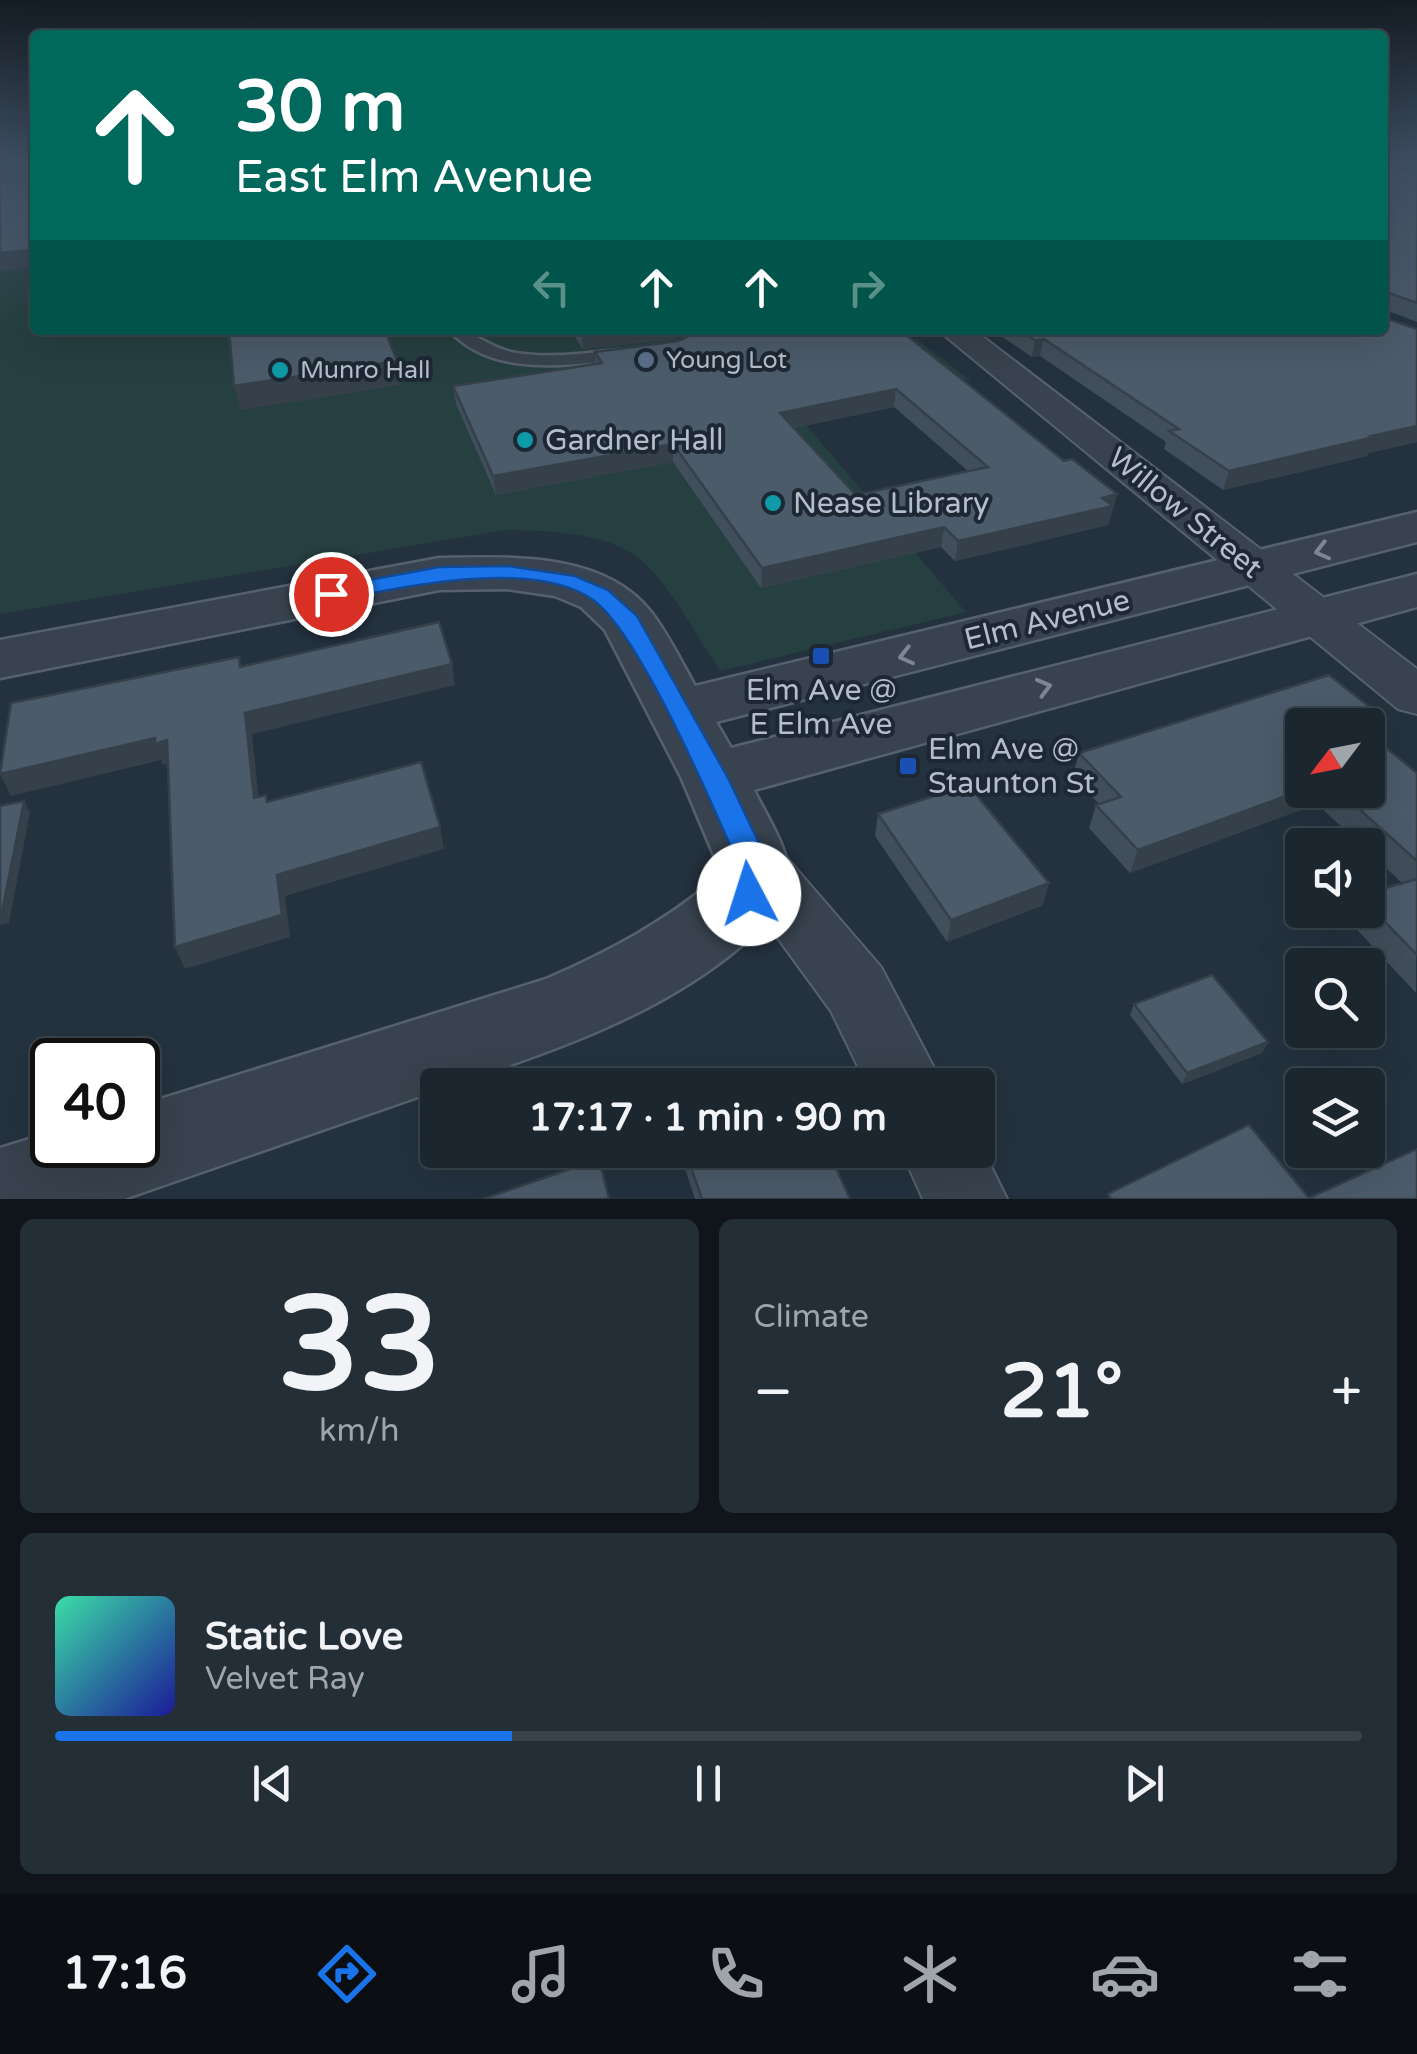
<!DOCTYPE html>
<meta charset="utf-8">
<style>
body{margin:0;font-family:"Varela Round",sans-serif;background:#242e37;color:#f1f3f6;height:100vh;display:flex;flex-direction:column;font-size:38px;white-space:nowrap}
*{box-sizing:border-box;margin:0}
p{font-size:32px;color:#a0a5aa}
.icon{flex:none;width:55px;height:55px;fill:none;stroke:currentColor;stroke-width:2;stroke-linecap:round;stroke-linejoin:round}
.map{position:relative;height:1199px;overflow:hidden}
.drawer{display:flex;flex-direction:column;gap:20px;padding:20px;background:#0f151a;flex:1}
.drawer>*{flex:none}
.banner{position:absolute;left:30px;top:30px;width:1358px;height:305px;border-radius:10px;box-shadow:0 10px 40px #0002,0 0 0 2px #39434b;background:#00695c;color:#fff;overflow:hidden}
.needle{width:65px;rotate:238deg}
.tools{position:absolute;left:1285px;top:708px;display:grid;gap:20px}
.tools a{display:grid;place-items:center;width:100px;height:100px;border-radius:10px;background:#1b262f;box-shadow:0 10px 40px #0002,0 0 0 2px #39434b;font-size:50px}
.speed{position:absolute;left:30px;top:1038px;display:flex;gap:20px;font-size:50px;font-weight:700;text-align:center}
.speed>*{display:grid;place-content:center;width:130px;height:130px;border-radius:50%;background:#1b262f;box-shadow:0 10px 40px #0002,0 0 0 2px #39434b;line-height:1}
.speed .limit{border:5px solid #111;border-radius:15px;background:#fff;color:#111}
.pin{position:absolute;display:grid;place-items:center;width:85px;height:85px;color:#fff;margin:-42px;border:5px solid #fff;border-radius:50%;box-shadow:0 2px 10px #0007}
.me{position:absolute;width:110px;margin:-55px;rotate:355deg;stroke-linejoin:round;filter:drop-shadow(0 0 8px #0008)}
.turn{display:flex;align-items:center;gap:35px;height:210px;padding:0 40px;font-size:45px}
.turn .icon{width:130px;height:130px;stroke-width:2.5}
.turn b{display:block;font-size:70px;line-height:85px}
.lanes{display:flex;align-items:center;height:95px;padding:0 40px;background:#0003;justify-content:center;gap:50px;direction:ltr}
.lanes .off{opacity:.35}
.big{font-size:75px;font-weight:800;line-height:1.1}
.drawer .widget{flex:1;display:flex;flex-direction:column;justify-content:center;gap:15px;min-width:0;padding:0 35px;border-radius:15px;background:#242e37}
.drawer .dial{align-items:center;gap:0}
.dial b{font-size:130px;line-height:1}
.song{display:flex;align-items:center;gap:30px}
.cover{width:120px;height:120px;border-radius:15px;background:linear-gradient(135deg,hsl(160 70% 55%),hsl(240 70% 35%))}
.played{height:10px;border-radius:5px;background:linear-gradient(90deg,#1a73e8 35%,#39434b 35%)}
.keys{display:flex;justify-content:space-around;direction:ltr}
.heat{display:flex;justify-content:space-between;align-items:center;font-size:55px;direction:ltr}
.drawer .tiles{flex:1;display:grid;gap:20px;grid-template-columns:1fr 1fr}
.widget:last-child{grid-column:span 2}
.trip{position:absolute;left:420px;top:1068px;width:575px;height:100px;border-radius:10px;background:#1b262f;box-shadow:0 10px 40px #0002,0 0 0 2px #39434b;font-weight:800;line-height:100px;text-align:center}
.tab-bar{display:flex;height:160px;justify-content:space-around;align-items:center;background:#0b0f13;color:#a0a5aa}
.tab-bar .icon{width:70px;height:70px}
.tab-bar .on{color:#1a73e8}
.tab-bar b{font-size:45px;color:#f1f3f6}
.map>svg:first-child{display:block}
.green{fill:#263f40}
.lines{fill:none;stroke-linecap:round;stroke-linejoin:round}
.service-casing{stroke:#56616d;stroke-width:5}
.minor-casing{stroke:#56616d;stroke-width:4}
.tertiary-casing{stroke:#56616d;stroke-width:5}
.service{fill:#38434f;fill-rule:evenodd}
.minor{fill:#38434f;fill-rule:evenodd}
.tertiary{fill:#38434f;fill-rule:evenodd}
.wall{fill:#414e5b;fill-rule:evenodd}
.shaded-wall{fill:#35404a}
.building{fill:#4c5b6a;stroke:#35404a;stroke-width:2.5;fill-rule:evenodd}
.oneway{stroke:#7c8793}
.route{fill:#1a73e8;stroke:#114b97;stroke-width:2.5}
.service-dot{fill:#5c6f8a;stroke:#1d2834;stroke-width:4}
.culture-dot{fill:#0f9aa8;stroke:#1d2834;stroke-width:4}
.transit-dot{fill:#1a4fb4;stroke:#1d2834;stroke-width:4}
.labels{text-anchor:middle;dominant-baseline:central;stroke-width:8;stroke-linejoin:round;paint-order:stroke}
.far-poi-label{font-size:25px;fill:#b4beca;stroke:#1d2834;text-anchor:start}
.poi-label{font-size:30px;fill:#b4beca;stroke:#1d2834;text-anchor:start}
.street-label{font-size:30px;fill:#b4beca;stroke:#1d2834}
</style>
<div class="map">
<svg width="1417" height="1199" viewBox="0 0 1417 1199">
<rect width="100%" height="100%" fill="#24323f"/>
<path class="green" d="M0,163H35V330H789L817,355L917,339L970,380L795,412L966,612L720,671C649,560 649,532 507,530L0,614Z"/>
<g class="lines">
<defs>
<g id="service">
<path d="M35,165V173L0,183V175Z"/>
<path d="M449,330C475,330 490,349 516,353C553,359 592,352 629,349L638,354C628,362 613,361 600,362C549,367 487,372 449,330Z"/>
</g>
<g id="minor">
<path d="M0,163H13L0,172Z"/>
<path d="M938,330H974L1417,669V714L1398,709Z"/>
<path d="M752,836L774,843L881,967L943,1085H867L831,1011L721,860L730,843Z"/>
<path d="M978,1140L1007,1199H923L901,1150H978Z"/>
</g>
<path id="tertiary" d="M1417,512V542L716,722L731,748L1417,574V607L754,790C769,822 798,859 785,896C778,918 757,932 740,947C656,1017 554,1050 453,1085H438V1090L124,1199H0V1148L52,1132V1145H138V1106L546,979C606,953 663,923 714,880L716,860L681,777L605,630L581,607L555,596L507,589L439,590L0,678V640L439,558C508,557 603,551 651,612C668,634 681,661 695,686Z"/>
</defs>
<use href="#service" class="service-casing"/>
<use href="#minor" class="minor-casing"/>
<use href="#tertiary" class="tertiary-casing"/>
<use href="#service" class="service"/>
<use href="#minor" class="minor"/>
<use href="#tertiary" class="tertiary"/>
</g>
<g class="wall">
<path d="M12,163H35V267L0,271V184L8,183L3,169L13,166Z"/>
<path d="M1392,163H1417V169Z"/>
<path d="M1384,165L1417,175V322L1383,309Z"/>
<path d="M1417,329V442L1368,453L1367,456L1223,490L1164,449L1166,442L1040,356L1032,357L992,330Z"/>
<path d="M570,330H677V339L583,349Z"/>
<path d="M900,330L1064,461L1117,494L1108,525L955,561L941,547L761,588L673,462L496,495L456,404L453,386L596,364L595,352ZM894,407L968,471L856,495L794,428Z"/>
<path d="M1329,675L1385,719L1375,739L1417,773L1416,993L1347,919L1352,910H1368V893L1402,883L1368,851V845H1361L1317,804L1130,873L1089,828L1096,805L1099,804L1073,776L1079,753ZM1302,725H1368V790H1302Z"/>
<path d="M878,814L1043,905L947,942L875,836Z"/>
<path d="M1134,1004L1268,1042L1262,1053L1182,1084L1130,1015Z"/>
<path d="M683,1150H828L850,1199H695L684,1165Z"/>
</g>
<g class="shaded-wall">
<path d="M35,249V267L0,271V253Z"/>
<path d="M581,330H677V339L583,349Z"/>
<path d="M1044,339L1040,356L1032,357L1035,340Z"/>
<path d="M397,361L402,385L241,410L234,386Z"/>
<path d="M896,389L894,407L779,431L780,413Z"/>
<path d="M1417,426V442L1368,453L1367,456L1223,490L1229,471Z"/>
<path d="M673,444V462L496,495L493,476Z"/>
<path d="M1117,494L1108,525L955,561L958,541Z"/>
<path d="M944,527L941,547L761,588L762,568Z"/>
<path d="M452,664L455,685L252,734L261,820L254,798L245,713Z"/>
<path d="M1385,719L1374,741L1368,744V725Z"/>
<path d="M155,738L167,740L176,762L163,765L161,760L11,796L0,774Z"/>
<path d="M1302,790H1323L1317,804L1130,873L1138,850Z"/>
<path d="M24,801L30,812L9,923L0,925V912Z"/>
<path d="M440,827L444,849L285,896L290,937L185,969L175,947L277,875Z"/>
<path d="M1049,883L1043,905L947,942L951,920Z"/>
<path d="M1268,1042L1262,1053L1182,1084L1187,1073Z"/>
</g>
<g class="building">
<path d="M24,163H35V249L0,253V184L32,181V168L3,169Z"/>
<path d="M1382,163L1384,165L1417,175V303L1386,292L1382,312Z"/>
<path d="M35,295V312H31Z"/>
<path d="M1382,317L1417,329V426L1371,436L1374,437L1229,471L1169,431L1179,429L1044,339L1035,340L1019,330H1382Z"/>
<path d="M229,330H385L397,361L234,386Z"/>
<path d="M702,330H900L1064,461L1072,459L1117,494L1102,498L1113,506L958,541L944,527L762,568L673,444L493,476L453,386L602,363L595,352L678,341ZM896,389L988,467L856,495L780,413Z"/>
<path d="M439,622L452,664L245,713L254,798L266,795L267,802L421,762L440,827L277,875L282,915L175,947L167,740L155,744V738L0,774L11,703L239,657L240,667Z"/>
<path d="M1329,675L1385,719L1366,725H1302V790L1138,850L1096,805L1121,797L1079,753Z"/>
<path d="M1368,733L1417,773V861L1338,790H1368Z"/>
<path d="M968,785L1049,883L951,920L878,814Z"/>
<path d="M24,801L2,912H0V806Z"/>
<path d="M1417,879V955L1368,904V893Z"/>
<path d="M1212,975L1268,1042L1187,1073L1134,1004Z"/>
<path d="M1249,1125L1309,1198L1417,1149V1199H1111L1108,1194Z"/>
<path d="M685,1150H828L850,1199H702Z"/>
<path d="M599,1159L609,1199H483Z"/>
</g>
<defs><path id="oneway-chevron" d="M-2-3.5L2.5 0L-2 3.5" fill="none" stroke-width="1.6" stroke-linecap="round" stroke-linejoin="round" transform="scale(2.5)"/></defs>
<g class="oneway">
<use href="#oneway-chevron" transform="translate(1322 551) rotate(166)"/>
<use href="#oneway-chevron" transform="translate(906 656) rotate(166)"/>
<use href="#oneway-chevron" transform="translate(1044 687) rotate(-15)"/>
</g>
<linearGradient id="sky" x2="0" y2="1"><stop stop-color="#141c23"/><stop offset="0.49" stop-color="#3f4f63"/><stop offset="1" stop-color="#3f4f63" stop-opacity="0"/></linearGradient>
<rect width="1417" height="331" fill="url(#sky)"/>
<path class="route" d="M508,566L575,576L608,590L637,616L728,778L767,860L765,894L760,903L749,907L738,903C730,886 741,868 733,852C708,795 638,632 593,600C531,557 399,588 331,601L319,594L331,587L439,567Z"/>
<circle class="service-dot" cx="646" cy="360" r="10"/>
<g class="culture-dot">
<circle cx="280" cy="370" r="10"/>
<circle cx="525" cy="440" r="10"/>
<circle cx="773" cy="503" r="10"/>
</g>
<g class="transit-dot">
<rect x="811" y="646" width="20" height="20" rx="5"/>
<rect x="898" y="756" width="20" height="20" rx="5"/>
</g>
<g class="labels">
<g class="far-poi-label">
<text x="666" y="360">Young Lot</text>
<text x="300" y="370">Munro Hall</text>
</g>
<g class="poi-label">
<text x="545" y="440">Gardner Hall</text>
<text x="793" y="503">Nease Library</text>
<text x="821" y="690" text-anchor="middle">Elm Ave @<tspan x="821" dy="34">E Elm Ave</tspan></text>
<text x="928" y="749">Elm Ave @<tspan x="928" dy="34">Staunton St</tspan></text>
</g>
<g class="street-label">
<text transform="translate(1185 513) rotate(39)">Willow Street</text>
<text transform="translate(1047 620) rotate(-14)">Elm Avenue</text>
</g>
</g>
</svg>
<div class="tools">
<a><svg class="needle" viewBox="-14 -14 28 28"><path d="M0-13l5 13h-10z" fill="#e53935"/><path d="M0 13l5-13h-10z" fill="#a0a5aa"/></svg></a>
<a><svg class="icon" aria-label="sound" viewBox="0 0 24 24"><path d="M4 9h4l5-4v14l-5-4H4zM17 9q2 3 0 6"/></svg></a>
<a><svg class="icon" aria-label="search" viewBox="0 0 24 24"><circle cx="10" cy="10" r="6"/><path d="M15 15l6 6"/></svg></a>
<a><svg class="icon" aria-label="layers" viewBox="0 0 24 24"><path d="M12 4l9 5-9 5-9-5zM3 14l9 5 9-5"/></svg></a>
</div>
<div class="speed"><div class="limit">40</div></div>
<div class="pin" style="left:331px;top:594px;background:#d93025"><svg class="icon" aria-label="arrive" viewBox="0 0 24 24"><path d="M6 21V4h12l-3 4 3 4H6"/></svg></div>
<svg class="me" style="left:749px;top:894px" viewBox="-20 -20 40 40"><circle r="19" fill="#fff"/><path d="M0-13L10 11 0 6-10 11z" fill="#1a73e8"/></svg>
<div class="trip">17:17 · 1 min · 90 m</div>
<div class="banner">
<div class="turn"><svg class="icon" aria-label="ahead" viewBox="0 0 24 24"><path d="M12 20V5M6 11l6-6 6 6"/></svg><div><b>30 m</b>East Elm Avenue</div></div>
<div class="lanes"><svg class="icon off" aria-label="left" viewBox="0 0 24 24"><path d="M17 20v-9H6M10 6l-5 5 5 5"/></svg><svg class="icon" aria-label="ahead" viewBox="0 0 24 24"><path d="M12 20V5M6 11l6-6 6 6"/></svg><svg class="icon" aria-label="ahead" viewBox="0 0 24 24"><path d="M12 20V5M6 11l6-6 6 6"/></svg><svg class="icon off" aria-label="right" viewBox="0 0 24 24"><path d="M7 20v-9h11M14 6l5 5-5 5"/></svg></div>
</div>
</div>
<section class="drawer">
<div class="tiles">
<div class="widget dial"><b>33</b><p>km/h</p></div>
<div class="widget"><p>Climate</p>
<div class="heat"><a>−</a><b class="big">21°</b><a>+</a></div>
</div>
<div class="widget">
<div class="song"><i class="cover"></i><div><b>Static Love</b><p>Velvet Ray</p></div></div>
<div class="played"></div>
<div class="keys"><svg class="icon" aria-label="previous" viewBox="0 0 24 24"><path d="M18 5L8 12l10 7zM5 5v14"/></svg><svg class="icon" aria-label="pause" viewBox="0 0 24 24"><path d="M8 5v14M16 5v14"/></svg><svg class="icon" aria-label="next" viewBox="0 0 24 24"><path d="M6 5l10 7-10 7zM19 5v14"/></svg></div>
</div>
</div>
</section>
<nav class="tab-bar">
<b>17:16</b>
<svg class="icon on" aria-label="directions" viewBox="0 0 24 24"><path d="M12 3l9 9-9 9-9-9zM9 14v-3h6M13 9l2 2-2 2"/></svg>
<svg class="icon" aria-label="music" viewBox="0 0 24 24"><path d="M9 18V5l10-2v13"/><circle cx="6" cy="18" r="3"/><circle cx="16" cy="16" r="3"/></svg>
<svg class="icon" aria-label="phone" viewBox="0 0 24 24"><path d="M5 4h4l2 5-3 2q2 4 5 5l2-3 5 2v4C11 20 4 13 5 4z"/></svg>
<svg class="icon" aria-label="climate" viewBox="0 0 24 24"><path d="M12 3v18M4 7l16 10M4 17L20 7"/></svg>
<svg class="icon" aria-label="car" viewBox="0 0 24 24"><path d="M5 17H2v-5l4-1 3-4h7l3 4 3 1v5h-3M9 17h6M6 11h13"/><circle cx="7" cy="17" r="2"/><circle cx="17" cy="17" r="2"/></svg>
<svg class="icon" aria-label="filters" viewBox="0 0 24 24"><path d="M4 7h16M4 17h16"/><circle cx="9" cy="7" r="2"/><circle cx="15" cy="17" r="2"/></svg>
</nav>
